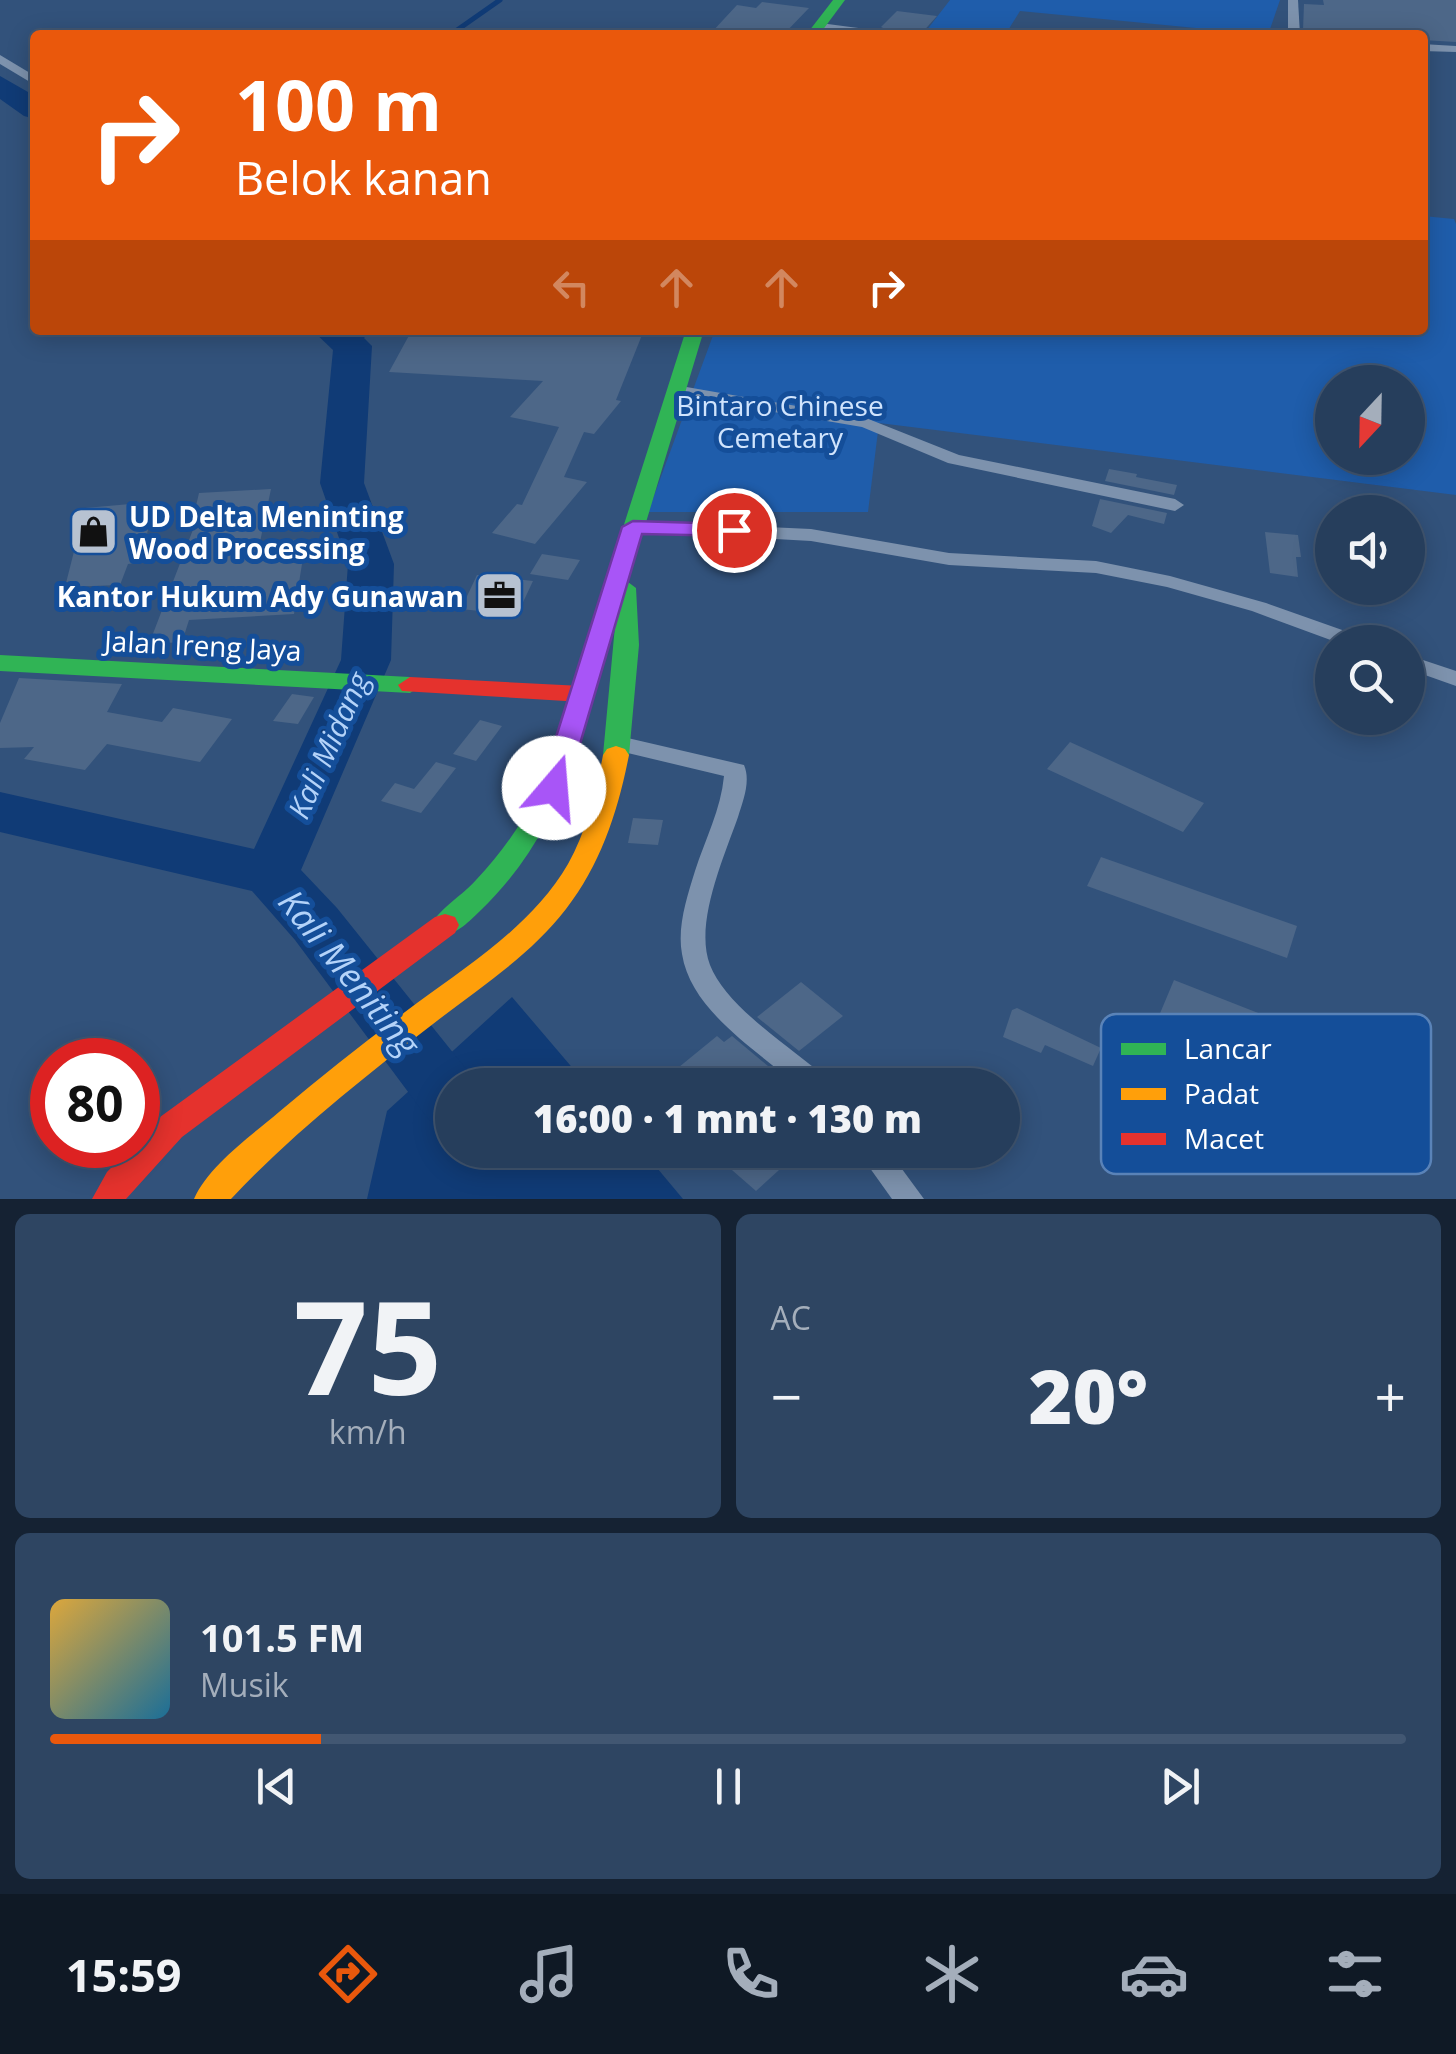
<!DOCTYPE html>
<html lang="id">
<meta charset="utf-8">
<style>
body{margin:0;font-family:"Open Sans",sans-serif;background:#2e4562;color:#f1f3f6;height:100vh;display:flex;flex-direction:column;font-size:38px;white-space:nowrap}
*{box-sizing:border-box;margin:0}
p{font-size:32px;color:#a4aebb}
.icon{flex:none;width:55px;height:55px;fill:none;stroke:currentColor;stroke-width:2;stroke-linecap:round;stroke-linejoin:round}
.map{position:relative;height:1199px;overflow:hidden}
.sheet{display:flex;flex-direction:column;gap:15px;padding:15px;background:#152233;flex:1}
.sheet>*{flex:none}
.hud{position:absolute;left:30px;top:30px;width:1398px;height:305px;border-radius:10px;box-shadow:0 5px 25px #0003,0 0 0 2px #425772;background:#ea580c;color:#fff;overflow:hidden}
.needle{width:65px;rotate:202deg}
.controls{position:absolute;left:1315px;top:365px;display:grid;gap:20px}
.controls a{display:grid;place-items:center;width:110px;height:110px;border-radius:50%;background:#263e5c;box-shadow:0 5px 25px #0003,0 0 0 2px #425772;font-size:50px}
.speed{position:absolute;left:30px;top:1038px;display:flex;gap:20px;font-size:50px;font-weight:700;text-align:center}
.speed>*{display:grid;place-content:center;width:130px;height:130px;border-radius:50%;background:#263e5c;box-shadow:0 5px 25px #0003,0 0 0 2px #425772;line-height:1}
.speed .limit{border:15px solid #d22;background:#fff;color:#111}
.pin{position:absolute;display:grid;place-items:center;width:85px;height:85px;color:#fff;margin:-42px;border:5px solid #fff;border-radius:50%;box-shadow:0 2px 10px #0007}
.me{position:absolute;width:110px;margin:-55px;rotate:18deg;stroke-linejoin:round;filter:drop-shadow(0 0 8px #0008)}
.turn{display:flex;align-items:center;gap:35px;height:210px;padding:0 40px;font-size:45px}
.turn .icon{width:130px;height:130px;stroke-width:2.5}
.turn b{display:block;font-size:70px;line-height:85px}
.lanes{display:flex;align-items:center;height:95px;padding:0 40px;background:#0003;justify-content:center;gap:50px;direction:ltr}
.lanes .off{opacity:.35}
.big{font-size:75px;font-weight:800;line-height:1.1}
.sheet .card{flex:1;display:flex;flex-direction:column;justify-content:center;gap:15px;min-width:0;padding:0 35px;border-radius:15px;background:#2e4562}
.sheet .dial{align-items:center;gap:0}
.dial b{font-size:130px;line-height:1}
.song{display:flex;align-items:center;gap:30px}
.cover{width:120px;height:120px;border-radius:15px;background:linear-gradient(135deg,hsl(40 70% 55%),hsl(200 70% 35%))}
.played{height:10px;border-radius:5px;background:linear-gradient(90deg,#ea580c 20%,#425772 20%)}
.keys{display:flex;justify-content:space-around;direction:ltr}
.heat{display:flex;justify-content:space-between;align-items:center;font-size:55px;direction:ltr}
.sheet .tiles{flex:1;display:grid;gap:15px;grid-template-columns:1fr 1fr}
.card:last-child{grid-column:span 2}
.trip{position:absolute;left:435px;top:1068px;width:585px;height:100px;border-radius:50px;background:#263e5c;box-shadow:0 5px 25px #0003,0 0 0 2px #425772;font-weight:800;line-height:100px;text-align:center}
.tabs{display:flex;height:160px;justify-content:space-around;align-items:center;background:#0f1925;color:#a4aebb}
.tabs .icon{width:70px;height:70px}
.tabs .active{color:#ea580c}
.tabs b{font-size:45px;color:#f1f3f6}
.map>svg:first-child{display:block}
.green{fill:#1f5dab;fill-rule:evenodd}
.water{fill:#103b76}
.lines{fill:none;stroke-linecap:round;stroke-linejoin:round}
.stream-far1{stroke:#103b76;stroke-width:5}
.stream{stroke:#103b76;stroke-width:6}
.river{fill:#103b76;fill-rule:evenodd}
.building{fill:#4d6788}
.street{fill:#7d92ad;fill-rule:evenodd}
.fast{fill:#30b455;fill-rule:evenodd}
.slow{fill:#ff9f0a;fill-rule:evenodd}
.jam{fill:#e5322d;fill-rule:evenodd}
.route{fill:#a855f7;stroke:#6d37a1;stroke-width:2.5}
.labels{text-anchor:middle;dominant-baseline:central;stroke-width:10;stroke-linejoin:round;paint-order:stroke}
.park-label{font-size:28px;fill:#d0e4fd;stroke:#144e99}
.poi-label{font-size:28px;font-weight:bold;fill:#fff;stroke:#144e99;text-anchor:start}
.street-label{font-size:28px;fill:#fff;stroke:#144e99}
.water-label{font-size:30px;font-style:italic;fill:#b4d3f9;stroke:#144e99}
.near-water-label{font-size:35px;font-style:italic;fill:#b4d3f9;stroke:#144e99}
.key{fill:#144e99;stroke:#5a83b8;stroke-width:2.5}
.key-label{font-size:28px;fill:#fff}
</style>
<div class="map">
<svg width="1456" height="1199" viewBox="0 0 1456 1199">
<rect width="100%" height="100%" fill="#32527b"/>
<g class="green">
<path d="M950,0H1280L1268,35L1020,11L1005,35H923Z"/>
<path d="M1423,216L1454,219L1456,224V495L879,423L868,512H648L715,330H1422ZM1332,382H1408V458H1332Z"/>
</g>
<path class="water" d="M512,997L587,1085H452V1150H642L683,1199H367L387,1111Z"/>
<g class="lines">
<path class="stream-far1" d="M450,35L500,0"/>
<path class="stream" d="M353,346L367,330"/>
<g class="river">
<path d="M0,76L35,96V119L24,116L0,99Z"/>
<path d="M312,330H356L372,346L364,483L394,564L391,660L301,870L337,908L475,1080L477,1085H452V1128L429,1120L295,940L252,891L0,832V792L254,849L341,660L348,564L320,483L333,350Z"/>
</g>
</g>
<g class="building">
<path d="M1323,0H1456V42L1422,40V35H1314L1303,30L1304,4L1324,5Z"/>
<path d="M762,2L809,8L783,35L711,33L737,5L756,8Z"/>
<path d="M897,11L937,16L920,35H898L881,27Z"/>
<path d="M412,330H644L616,400L621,401L594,434L584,432L564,477L587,482L535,544L492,533L517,504L522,505L559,427L510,417L543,381L389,372Z"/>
<path d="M1109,469L1137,474L1136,477L1177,485L1174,495L1105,481Z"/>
<path d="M271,489L260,542L306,539L294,614L189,620L182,642L149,644L194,527H191L199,493Z"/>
<path d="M1100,499L1167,513L1164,524L1128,515L1111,533L1092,526Z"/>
<path d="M153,502L142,562L128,564L120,585L65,587L85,508Z"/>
<path d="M1265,532L1298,535L1301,557H1296L1298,577L1270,573Z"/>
<path d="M542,554L580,560L568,580L530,574Z"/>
<path d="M477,575L533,581L517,615L461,609Z"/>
<path d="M19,678L122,684L107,712L162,722L173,708L232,719L200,762L107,744L85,770L24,759L34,747L0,748V723Z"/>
<path d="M292,694L314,697L298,724L273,721Z"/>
<path d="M480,720L502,726L476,761L453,754Z"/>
<path d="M1070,742L1204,803L1183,832L1047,769Z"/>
<path d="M436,762L456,768L421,813L381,801L395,783L414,789Z"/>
<path d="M633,818L663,820L658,845L628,843Z"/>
<path d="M1101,857L1297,926L1287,958L1087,886Z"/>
<path d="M1174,980L1419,1076L1407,1123L1176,1030L1167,1069L1140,1061Z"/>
<path d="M801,982L843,1016L799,1051L757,1017Z"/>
<path d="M1017,1008L1101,1048L1093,1066L1045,1045L1041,1053L1003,1037L1012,1010Z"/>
<path d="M717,1036L724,1042L732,1036L774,1071L756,1085H657Z"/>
<path d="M709,1150H801L756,1191Z"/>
</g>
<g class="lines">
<g class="street">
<path d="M1288,0H1298L1300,35H1288Z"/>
<path d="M820,23L889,32L895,35H863L816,28L814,26Z"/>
<path d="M1422,44L1456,46V52L1422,51Z"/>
<path d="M0,55L35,76V85L0,64Z"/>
<path d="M675,385L866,418L959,455L1175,499L1184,505L1175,511L948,463L862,427L669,394L667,390Z"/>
<path d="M633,521L811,529L949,553L1096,561L1170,576L1266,603L1362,637L1365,642H1336L1252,611L1167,587L1096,573L949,565L811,541L626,531L624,527L626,523Z"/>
<path d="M1408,655L1456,671V686L1408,669Z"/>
<path d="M619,736L744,765C751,781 743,801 738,817C724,857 694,924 710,965C726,1007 791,1047 825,1077L829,1085H796C757,1050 691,1011 682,954C677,927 687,897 695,871C705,840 721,809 724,776L611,749L608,744L611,739Z"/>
<path d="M857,1150H888L924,1199H892Z"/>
</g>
<g class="fast">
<path d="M833,0H845L819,35H806Z"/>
<path d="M686,330H704L628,582L636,588L639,645L629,755L625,761H607L603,755L615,626C583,731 564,831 480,911C467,923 454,939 435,933L431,925C440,908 463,895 476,880C502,853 523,822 540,788Z"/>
<path d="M0,655L410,677L422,685L410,693L0,671Z"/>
</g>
<path class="slow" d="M616,746L625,749L629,755C618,811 601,864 566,909C530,956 479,988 433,1024C363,1078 292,1134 231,1199H194C209,1165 251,1136 279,1112C324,1074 370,1038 417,1003C472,963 533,924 568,864C587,830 596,792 603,755L607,749Z"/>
<g class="jam">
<path d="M410,677L582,686L594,694L582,702L402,691L398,685Z"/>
<path d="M445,914L455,917L459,925L455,933L182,1137L126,1199H92L107,1172L133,1145H138V1140L160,1117L435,917Z"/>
</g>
</g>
<path class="route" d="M633,521L734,524L745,530L734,536L642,534L567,788L563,795H544L540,788L622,527Z"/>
<defs>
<symbol id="shop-square" viewBox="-11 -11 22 22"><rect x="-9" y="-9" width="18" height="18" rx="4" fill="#b7c2d1" stroke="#144e99"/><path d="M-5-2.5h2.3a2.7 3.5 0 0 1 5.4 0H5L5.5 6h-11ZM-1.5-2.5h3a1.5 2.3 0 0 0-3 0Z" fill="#111"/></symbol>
<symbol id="office-square" viewBox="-11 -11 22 22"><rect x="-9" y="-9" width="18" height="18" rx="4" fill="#b7c2d1" stroke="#144e99"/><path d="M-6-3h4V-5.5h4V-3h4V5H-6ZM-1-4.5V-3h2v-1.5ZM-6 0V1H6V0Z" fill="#111"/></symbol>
</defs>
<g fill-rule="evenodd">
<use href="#shop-square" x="66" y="504" width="55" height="55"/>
<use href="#office-square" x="472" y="568" width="55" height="55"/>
</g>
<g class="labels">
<g class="park-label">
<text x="780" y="405">Bintaro Chinese<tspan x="780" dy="32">Cemetary</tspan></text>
</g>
<g class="poi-label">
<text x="129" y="516">UD Delta Meninting<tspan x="129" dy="32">Wood Processing</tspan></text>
<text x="464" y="596" text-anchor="end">Kantor Hukum Ady Gunawan</text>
</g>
<g class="street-label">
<text transform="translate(203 645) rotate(3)">Jalan Ireng Jaya</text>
</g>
<g class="water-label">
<text transform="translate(328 745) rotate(-66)">Kali Midang</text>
</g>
<g class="near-water-label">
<text transform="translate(350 972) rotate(51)">Kali Meniting</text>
</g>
</g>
<rect x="1101" y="1014" width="330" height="160" rx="15" class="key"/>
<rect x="1121" y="1043" width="45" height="12" fill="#30b455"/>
<rect x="1121" y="1088" width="45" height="12" fill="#ff9f0a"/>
<rect x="1121" y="1133" width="45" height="12" fill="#e5322d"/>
<g class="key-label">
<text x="1184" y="1059">Lancar</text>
<text x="1184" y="1104">Padat</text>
<text x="1184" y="1149">Macet</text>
</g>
</svg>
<div class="controls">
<a><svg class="needle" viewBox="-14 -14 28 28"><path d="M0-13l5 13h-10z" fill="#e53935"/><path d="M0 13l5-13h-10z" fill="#a4aebb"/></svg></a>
<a><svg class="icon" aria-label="sound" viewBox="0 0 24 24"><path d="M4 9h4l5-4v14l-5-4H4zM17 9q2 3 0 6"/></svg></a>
<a><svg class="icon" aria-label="search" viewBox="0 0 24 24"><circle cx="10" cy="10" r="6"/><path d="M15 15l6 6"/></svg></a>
</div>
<div class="speed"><div class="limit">80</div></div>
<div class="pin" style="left:734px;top:530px;background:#d93025"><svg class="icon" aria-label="arrive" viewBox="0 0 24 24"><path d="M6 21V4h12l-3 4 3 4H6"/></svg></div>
<svg class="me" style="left:554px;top:788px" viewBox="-20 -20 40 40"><circle r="19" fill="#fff"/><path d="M0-13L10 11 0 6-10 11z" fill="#a855f7"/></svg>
<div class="trip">16:00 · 1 mnt · 130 m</div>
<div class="hud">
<div class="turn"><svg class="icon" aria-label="right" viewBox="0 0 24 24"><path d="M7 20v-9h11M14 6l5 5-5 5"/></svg><div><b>100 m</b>Belok kanan</div></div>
<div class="lanes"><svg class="icon off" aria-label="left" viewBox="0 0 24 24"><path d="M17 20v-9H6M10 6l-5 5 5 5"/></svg><svg class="icon off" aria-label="ahead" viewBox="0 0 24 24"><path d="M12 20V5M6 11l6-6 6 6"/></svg><svg class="icon off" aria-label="ahead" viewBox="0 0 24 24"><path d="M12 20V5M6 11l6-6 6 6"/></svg><svg class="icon" aria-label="right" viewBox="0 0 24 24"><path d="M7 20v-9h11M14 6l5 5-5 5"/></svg></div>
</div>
</div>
<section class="sheet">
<div class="tiles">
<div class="card dial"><b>75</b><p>km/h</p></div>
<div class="card"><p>AC</p>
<div class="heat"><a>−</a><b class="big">20°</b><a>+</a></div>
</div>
<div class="card">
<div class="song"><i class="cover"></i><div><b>101.5 FM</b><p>Musik</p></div></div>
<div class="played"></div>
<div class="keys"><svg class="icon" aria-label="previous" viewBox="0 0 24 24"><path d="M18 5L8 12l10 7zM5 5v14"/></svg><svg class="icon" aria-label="pause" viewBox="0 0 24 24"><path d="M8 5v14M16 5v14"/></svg><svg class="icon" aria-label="next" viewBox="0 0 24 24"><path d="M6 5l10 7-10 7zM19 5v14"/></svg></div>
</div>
</div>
</section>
<nav class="tabs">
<b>15:59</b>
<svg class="icon active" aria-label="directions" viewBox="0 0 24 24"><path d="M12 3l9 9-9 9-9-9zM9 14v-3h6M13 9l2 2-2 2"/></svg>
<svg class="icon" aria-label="music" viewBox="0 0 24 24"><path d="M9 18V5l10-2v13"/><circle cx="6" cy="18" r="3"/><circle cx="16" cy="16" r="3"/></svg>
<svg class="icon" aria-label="phone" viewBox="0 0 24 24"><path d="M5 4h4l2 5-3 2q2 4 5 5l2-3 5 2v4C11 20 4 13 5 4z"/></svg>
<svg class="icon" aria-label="climate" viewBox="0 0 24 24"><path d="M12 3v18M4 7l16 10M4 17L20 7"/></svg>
<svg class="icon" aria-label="car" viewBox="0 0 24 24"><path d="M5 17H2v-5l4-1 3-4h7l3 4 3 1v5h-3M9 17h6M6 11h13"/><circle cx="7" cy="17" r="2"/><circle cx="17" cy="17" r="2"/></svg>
<svg class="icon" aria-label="filters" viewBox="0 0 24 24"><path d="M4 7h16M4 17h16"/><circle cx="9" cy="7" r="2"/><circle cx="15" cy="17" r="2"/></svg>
</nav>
